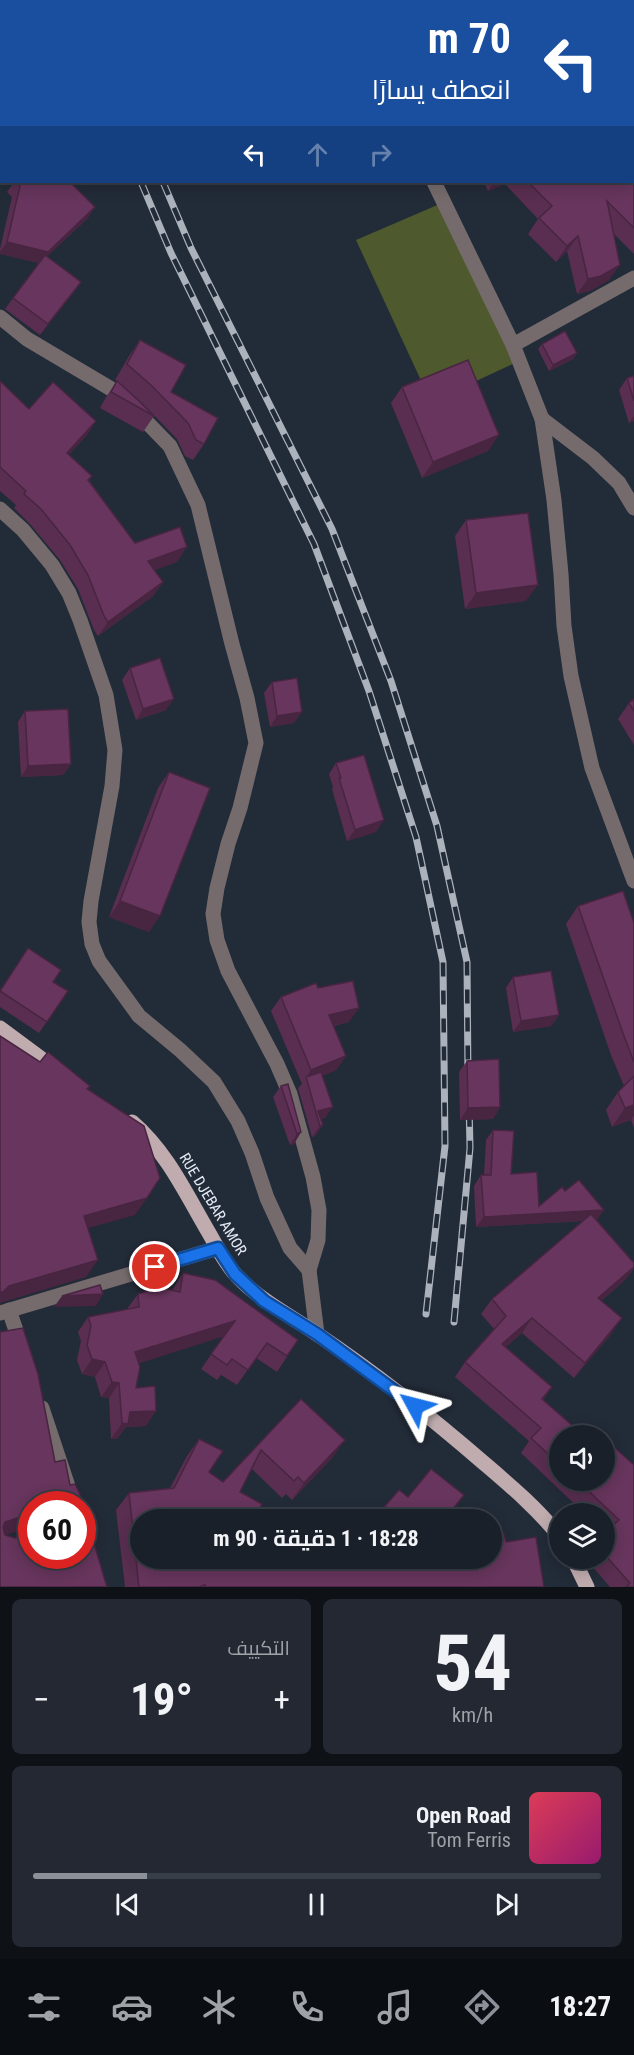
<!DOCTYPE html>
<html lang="ar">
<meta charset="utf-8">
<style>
body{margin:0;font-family:"Roboto Condensed",Cairo,sans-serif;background:#232832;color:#f1f3f6;direction:rtl;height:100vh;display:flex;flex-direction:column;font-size:22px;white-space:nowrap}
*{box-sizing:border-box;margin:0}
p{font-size:20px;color:#9fa3a8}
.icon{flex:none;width:33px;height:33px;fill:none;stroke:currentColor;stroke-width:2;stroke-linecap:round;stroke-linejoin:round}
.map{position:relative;height:1587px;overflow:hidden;direction:ltr}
.sheet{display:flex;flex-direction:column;gap:12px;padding:12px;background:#0e1217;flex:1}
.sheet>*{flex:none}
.banner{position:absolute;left:0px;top:0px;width:634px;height:183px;box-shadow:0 3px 15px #0003,0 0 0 2px #383e47;direction:rtl;background:#1a4fa0;color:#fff;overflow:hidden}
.buttons{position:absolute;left:549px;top:1425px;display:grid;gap:12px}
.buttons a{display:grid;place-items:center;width:66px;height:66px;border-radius:50%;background:#1a202a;box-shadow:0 3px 15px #0003,0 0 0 2px #383e47;font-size:30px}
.speed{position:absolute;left:18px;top:1491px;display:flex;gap:12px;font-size:30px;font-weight:700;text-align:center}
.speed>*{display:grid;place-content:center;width:78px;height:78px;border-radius:50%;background:#1a202a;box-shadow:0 3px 15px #0003,0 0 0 2px #383e47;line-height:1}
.speed .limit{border:9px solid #d22;background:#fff;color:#111}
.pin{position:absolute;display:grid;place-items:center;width:51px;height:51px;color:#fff;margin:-26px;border:3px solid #fff;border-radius:50%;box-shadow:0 2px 6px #0007}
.me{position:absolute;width:66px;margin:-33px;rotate:308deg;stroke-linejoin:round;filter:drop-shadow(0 0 4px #0008)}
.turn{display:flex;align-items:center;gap:21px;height:126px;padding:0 24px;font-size:27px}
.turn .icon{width:78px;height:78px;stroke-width:2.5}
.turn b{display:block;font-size:42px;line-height:51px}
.lanes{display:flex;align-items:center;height:57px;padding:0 24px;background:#0003;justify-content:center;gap:30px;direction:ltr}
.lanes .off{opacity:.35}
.big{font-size:45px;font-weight:700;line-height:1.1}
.sheet .tile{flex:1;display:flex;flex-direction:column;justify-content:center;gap:9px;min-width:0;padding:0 21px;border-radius:9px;background:#232832}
.sheet .dial{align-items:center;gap:0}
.dial b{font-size:78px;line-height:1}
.song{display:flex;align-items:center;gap:18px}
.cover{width:72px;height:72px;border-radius:9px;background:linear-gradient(135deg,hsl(350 70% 55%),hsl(320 70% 35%))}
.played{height:6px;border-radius:3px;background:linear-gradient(90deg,#8c9099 20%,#383e47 20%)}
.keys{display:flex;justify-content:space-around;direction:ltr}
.heat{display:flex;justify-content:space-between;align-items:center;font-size:33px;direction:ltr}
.sheet .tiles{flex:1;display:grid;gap:12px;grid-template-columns:1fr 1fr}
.tile:last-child{grid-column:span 2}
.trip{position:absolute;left:130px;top:1509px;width:372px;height:60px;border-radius:30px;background:#1a202a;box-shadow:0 3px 15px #0003,0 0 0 2px #383e47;font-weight:700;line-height:60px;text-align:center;direction:rtl}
.tab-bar{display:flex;height:96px;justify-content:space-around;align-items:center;background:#0a0d11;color:#9fa3a8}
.tab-bar .icon{width:42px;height:42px}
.tab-bar .selected{color:#8c9099}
.tab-bar b{font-size:27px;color:#f1f3f6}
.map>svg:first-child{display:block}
.green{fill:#4f592e}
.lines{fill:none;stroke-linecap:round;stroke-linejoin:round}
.minor{stroke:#756b6c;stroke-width:15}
.major{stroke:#c0acae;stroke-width:15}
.rail-casing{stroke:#abb2bc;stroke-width:7}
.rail{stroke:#222b38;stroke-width:4.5;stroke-dasharray:14;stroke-linecap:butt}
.wall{fill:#592e50}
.shaded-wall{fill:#482541}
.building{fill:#67355d;stroke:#482541;stroke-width:1.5}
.route-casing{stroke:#114b97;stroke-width:15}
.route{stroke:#1a73e8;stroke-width:10}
.labels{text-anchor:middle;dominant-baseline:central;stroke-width:6;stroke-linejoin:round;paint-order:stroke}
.street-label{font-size:15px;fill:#e4eaf3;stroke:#222b38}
</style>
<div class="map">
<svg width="634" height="1587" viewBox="0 0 634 1587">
<rect width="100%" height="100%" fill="#222b38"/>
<path class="green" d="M442,203L517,362L431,402L356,240Z"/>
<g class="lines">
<g class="minor">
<path d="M346,0V2"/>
<path d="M0,23L2,26"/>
<path d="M0,158L2,153"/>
<path d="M434,182L513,345L542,419L554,500L561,574L564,626L571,676L592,768L634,881"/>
<path d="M0,317L27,339L113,390L135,410L170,446L198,505L232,644L247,698L256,743L240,808L228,844L217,888L213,914L217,940L228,971L277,1064L290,1094L313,1177L319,1210L318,1240L309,1270"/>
<path d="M513,345L634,278"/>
<path d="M542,419L593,458L619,483L634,508"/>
<path d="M0,509L23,530L52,565L69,593L80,620L106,695L115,750L112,786L91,901L89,922L92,944L99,961L139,1016L180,1050L214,1082L238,1121L252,1153L267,1198L284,1235L290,1248L309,1270L317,1334"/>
<path d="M9,1310L22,1348"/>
<path d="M0,1313L218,1248"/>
<path d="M42,1408L74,1504"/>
</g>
<g class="major">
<path d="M0,1028L58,1071"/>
<path d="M132,1122C167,1152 186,1194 209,1233C217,1247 225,1263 236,1275C259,1300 289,1315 317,1334C375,1373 432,1418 485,1464C512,1487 538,1509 560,1537"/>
<path d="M573,1558L587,1587"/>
</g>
<defs>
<g id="rail">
<path d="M66,0L67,2"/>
<path d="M85,0L86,2"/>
<path d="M141,182L171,253L314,544L369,691L416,837L443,962L445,1146L426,1314"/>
<path d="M163,182L191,248L332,529L391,681L437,826L467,962L468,1078"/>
<path d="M454,1322L470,1148L469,1102"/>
</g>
</defs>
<use href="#rail" class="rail-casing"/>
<use href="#rail" class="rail"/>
</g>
<g class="wall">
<path d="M508,0H634V69H633V2H508Z"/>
<path d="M634,102V254L614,234L609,280L590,291L577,294L567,251L556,262L528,234L538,219L505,184L488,191L484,182H633Z"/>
<path d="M14,182H70L95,207L87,219L47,256L81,282L40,335L5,309L39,263L0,254V249L12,197L7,192Z"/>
<path d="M140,340L204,444L193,460L185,456L177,439L142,403L123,386L154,416L143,432L100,408L106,397L117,381L115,380L129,356Z"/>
<path d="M542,344L577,353L573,359L549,371L538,349Z"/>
<path d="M634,376V421L629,423L619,390L627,378Z"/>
<path d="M0,381L29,409L96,421L86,436L68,455L92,476L89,480L135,543L177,562L154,570L163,582L153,596L98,636L94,630L78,589L60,560L30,524L14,508L16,505L0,491Z"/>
<path d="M402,387L488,451L422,478L391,403Z"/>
<path d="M466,520L526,601L465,609L455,536Z"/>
<path d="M130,668L166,710L136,720L122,680Z"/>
<path d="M272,682L294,723L270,727L264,693Z"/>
<path d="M634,699V745L618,719L629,703Z"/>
<path d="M25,711L71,764L63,775L21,777L18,722Z"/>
<path d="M336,763L376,832L347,841L332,789L333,787L329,774Z"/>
<path d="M169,772L149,932L109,917L158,788Z"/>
<path d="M578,906L634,923V1128L631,1120L612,1127L606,1110L618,1092L624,1086L611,1055L566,924Z"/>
<path d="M513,977L559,1015L551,1026L513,1032L506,988Z"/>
<path d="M53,982L68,991L39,1033L0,1007V989Z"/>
<path d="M318,988L349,1022L334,1026L346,1056L336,1070L322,1076L325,1118L321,1119L323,1125L315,1136L312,1137L298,1088L302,1084L271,1011L281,997Z"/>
<path d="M467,1061L500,1107L493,1119L460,1120L459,1072Z"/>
<path d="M281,1086L301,1132L294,1144L290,1145L273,1097Z"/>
<path d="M493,1130L511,1174L539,1206L565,1191L597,1220L634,1263V1268L625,1280L601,1301L612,1333L574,1378L522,1333L506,1347L552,1387L543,1400L582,1434L602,1436H560V1480H604V1438L634,1587H610L585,1558H604V1533L605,1532L604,1514H585L521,1453L529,1441L455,1377L465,1362L494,1329L481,1314L492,1299L583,1221L476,1227L474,1186L481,1175H484L486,1140Z"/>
<path d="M183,1273L298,1340L277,1372L256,1358L237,1385L221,1375L217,1380L201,1369L224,1336L139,1363L136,1388L146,1426L126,1427L117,1439H111L109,1398L101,1397L95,1377L82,1374L77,1360L81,1341L78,1332L88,1317L127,1309L138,1294L172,1290Z"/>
<path d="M301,1399L333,1457L292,1500L286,1494L282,1498L252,1469L141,1520L282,1567L332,1558H492L506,1542L544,1587H125L116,1510L129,1493L170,1488L187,1456L199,1439L209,1472L223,1482Z"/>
</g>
<g class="shaded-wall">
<rect x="633" y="57" width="1" height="12"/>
<path d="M494,182H507L505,184L488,191Z"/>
<path d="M95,207L87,219L40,263L0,254V252L7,242Z"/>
<path d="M578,236L567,251L556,262L567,246Z"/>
<path d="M620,265L609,280L590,291L577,294L588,279Z"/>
<path d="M81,282L73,294L40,335L48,324Z"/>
<path d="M577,353L573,359L549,371L553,365Z"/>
<path d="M634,416V421L629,423Z"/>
<path d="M96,421L86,436L57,468L67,453Z"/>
<path d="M499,435L488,451L422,478L433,462Z"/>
<path d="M187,547L177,562L138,576L148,561Z"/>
<path d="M163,582L153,596L98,636L108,622Z"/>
<path d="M538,585L526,601L465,609L476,593Z"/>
<path d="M174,699L166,710L136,720L143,709Z"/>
<path d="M302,712L294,723L270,727L277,716Z"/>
<path d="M71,764L63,775L21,777L28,766Z"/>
<path d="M384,820L376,832L347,841L355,830Z"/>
<path d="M120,901L160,916L149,932L109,917Z"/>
<path d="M359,1008L349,1022L319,1029L329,1015Z"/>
<path d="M559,1015L551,1026L513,1032L521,1021Z"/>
<path d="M346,1056L336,1070L308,1082L306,1078L311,1070Z"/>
<path d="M634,1105V1115L631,1120L612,1127L625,1108Z"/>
<path d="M333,1107L325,1118L318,1120V1111Z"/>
<path d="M500,1107L493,1119L460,1120L468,1108Z"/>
<path d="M323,1125L315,1136L312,1137L320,1126Z"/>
<path d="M301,1132L294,1144L290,1145L297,1134Z"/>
<path d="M147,1198L135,1215L71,1233L84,1216Z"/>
<path d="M604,1210L597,1220L476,1227L484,1217Z"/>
<path d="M98,1260L86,1277L0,1303V1292L9,1286Z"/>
<path d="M634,1267L625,1280L587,1313L598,1298Z"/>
<path d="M103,1294L96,1306L54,1307L62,1296Z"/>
<path d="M532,1318L522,1333L492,1359L502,1344Z"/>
<path d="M622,1318L612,1333L574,1378L585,1363Z"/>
<path d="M235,1321L224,1336L125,1368L135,1352Z"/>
<path d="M92,1359L105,1362L95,1377L82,1374Z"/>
<path d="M112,1382L119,1383L109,1398L101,1397Z"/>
<path d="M156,1411L146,1426L126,1427L117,1439H111L130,1412Z"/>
<path d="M345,1440L333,1457L292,1500L304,1483Z"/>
<path d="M464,1495L446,1520H444Z"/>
<path d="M32,1513V1527H30L0,1537V1529L5,1522Z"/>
</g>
<g class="building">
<path d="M298,0H319L320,2H294Z"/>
<path d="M522,0H634V57H633V2H519Z"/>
<path d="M634,102V228L607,201L620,265L601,276L588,279L578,236L567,246L539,218L552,206L528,182H633V103Z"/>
<path d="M15,182H70L95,207L48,252L7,242L20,186Z"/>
<path d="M45,255L81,282L48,324L13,298Z"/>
<path d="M565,331L577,353L553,365L542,344Z"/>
<path d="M140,340L186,365L171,392L218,418L204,444L196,440L188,423L153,387L127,364Z"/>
<path d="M468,360L499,435L433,462L402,387Z"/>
<path d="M634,376V401L627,378Z"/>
<path d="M0,381L29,409L53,382L96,421L67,453L92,476L88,480L135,543L180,527L187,547L148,561L163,582L108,622L104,616L88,575L70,545L41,509L24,494L26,491L0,467Z"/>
<path d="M117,381L139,401L154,416L111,392Z"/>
<path d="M528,513L538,585L476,593L466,520Z"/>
<path d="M160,658L174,699L143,709L130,668Z"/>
<path d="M297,678L302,712L277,716L272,682Z"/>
<path d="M634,699V711L629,703Z"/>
<path d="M68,709L71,764L28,766L25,711Z"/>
<path d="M364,755L384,820L355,830L339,778H341L336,763Z"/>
<path d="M169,772L210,788L160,916L120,901Z"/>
<path d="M623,891L634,923V1062L624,1036L578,906Z"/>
<path d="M28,948L61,970L53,982L68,991L47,1022L0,991Z"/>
<path d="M551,971L559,1015L521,1021L513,977Z"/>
<path d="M353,981L359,1008L329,1015L346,1056L311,1070L281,997L316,983L318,988Z"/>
<path d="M0,1036L40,1062L48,1052L90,1086L87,1089L144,1126L160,1178L147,1198L84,1216L98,1260L9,1286L3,1292H0Z"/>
<path d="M499,1059L500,1107L468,1108L467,1061Z"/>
<path d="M321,1072L333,1107L318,1111L323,1125L320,1126L306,1077Z"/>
<path d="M634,1076V1105L625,1108L618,1092Z"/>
<path d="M288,1084L301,1132L297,1134L281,1086Z"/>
<path d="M493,1130L514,1131L511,1174L537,1172L539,1206L562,1187L565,1191L579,1180L604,1210L484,1217L481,1175H491Z"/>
<path d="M591,1214L634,1263V1267L598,1298L622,1318L585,1363L532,1318L502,1344L552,1387L542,1399L582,1434L590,1425L602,1436H560V1465L531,1438L541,1428L465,1362L506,1316L492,1299Z"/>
<path d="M183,1273L215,1280L298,1340L287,1356L267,1343L248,1370L232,1359L227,1365L211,1354L235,1321L135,1352L140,1367L136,1388L155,1386L156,1411L130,1412L128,1424L122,1423L119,1383L112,1382L105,1362L92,1359L87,1345L91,1326L88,1317L139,1307L138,1294L159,1287L180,1292Z"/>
<path d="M100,1285L103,1294L62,1296Z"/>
<path d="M23,1328L38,1374L55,1462L65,1460L70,1485L75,1484L80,1494L81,1504H32V1513L5,1522L3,1527L5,1535L15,1538L32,1532V1556H82V1511L86,1531L90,1530L107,1587H0V1332Z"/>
<path d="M301,1399L345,1440L304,1483L298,1477L294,1481L261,1450L240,1492L262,1504L254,1520H141V1558H280L282,1567L332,1558H370L384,1566L377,1558H492V1536L504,1534L506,1542L536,1537L544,1587H206L205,1585L199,1587H139L129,1493L174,1488L199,1439L223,1451L209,1472L223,1482Z"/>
<path d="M604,1438L634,1465V1587H626L630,1583L604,1554V1533L619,1520L577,1480H604Z"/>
<path d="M431,1469L464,1495L444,1520H373L399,1490L408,1497Z"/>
</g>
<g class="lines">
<defs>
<path id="route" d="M155,1267L218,1248L235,1274L264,1301L317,1334L415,1406"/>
</defs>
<use href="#route" class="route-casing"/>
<use href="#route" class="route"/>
</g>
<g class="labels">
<g class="street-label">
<text transform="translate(213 1204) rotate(59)">RUE DJEBAR AMOR</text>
</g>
</g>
</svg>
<div class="buttons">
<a><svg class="icon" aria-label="sound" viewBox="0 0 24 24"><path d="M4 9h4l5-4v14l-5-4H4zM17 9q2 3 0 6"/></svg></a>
<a><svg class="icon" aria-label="layers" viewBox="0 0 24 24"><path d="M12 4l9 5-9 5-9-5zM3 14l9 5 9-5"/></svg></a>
</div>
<div class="speed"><div class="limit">60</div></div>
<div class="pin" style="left:155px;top:1267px;background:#d93025"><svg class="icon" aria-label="arrive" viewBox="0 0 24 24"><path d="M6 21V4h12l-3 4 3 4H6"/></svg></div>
<svg class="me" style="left:415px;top:1406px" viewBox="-20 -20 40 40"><path d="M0-17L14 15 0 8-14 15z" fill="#1a73e8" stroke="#fff" stroke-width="4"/></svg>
<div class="trip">18:28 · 1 دقيقة · 90 m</div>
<div class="banner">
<div class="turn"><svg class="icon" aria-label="left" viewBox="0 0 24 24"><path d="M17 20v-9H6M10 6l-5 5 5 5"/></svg><div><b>70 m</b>انعطف يسارًا</div></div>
<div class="lanes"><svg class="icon" aria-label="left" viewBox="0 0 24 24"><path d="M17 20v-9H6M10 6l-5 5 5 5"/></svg><svg class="icon off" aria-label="ahead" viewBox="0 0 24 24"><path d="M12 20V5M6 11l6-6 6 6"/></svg><svg class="icon off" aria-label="right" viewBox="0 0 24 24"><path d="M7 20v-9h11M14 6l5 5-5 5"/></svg></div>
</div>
</div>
<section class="sheet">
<div class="tiles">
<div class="tile dial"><b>54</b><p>km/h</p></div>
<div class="tile"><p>التكييف</p>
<div class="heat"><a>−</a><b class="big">19°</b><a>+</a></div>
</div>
<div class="tile">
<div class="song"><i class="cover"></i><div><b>Open Road</b><p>Tom Ferris</p></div></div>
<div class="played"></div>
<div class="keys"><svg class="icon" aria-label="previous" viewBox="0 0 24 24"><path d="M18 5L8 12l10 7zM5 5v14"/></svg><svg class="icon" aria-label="pause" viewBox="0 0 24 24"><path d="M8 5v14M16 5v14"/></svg><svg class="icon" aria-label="next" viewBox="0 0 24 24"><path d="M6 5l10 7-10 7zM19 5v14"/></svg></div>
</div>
</div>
</section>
<nav class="tab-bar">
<b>18:27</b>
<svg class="icon selected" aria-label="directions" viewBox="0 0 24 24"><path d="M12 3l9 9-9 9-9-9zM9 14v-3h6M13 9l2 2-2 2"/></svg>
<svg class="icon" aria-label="music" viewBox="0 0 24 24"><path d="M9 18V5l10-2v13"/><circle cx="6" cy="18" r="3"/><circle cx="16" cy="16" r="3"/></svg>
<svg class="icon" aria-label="phone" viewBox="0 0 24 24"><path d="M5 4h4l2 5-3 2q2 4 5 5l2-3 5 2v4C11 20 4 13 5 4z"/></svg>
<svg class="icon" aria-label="climate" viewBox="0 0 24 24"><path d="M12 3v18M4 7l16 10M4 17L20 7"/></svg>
<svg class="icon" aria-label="car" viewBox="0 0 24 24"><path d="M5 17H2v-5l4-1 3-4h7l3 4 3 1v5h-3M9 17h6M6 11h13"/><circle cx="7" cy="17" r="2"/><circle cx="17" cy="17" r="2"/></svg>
<svg class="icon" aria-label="filters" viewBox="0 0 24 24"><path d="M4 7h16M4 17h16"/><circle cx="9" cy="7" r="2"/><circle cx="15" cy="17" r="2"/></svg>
</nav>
